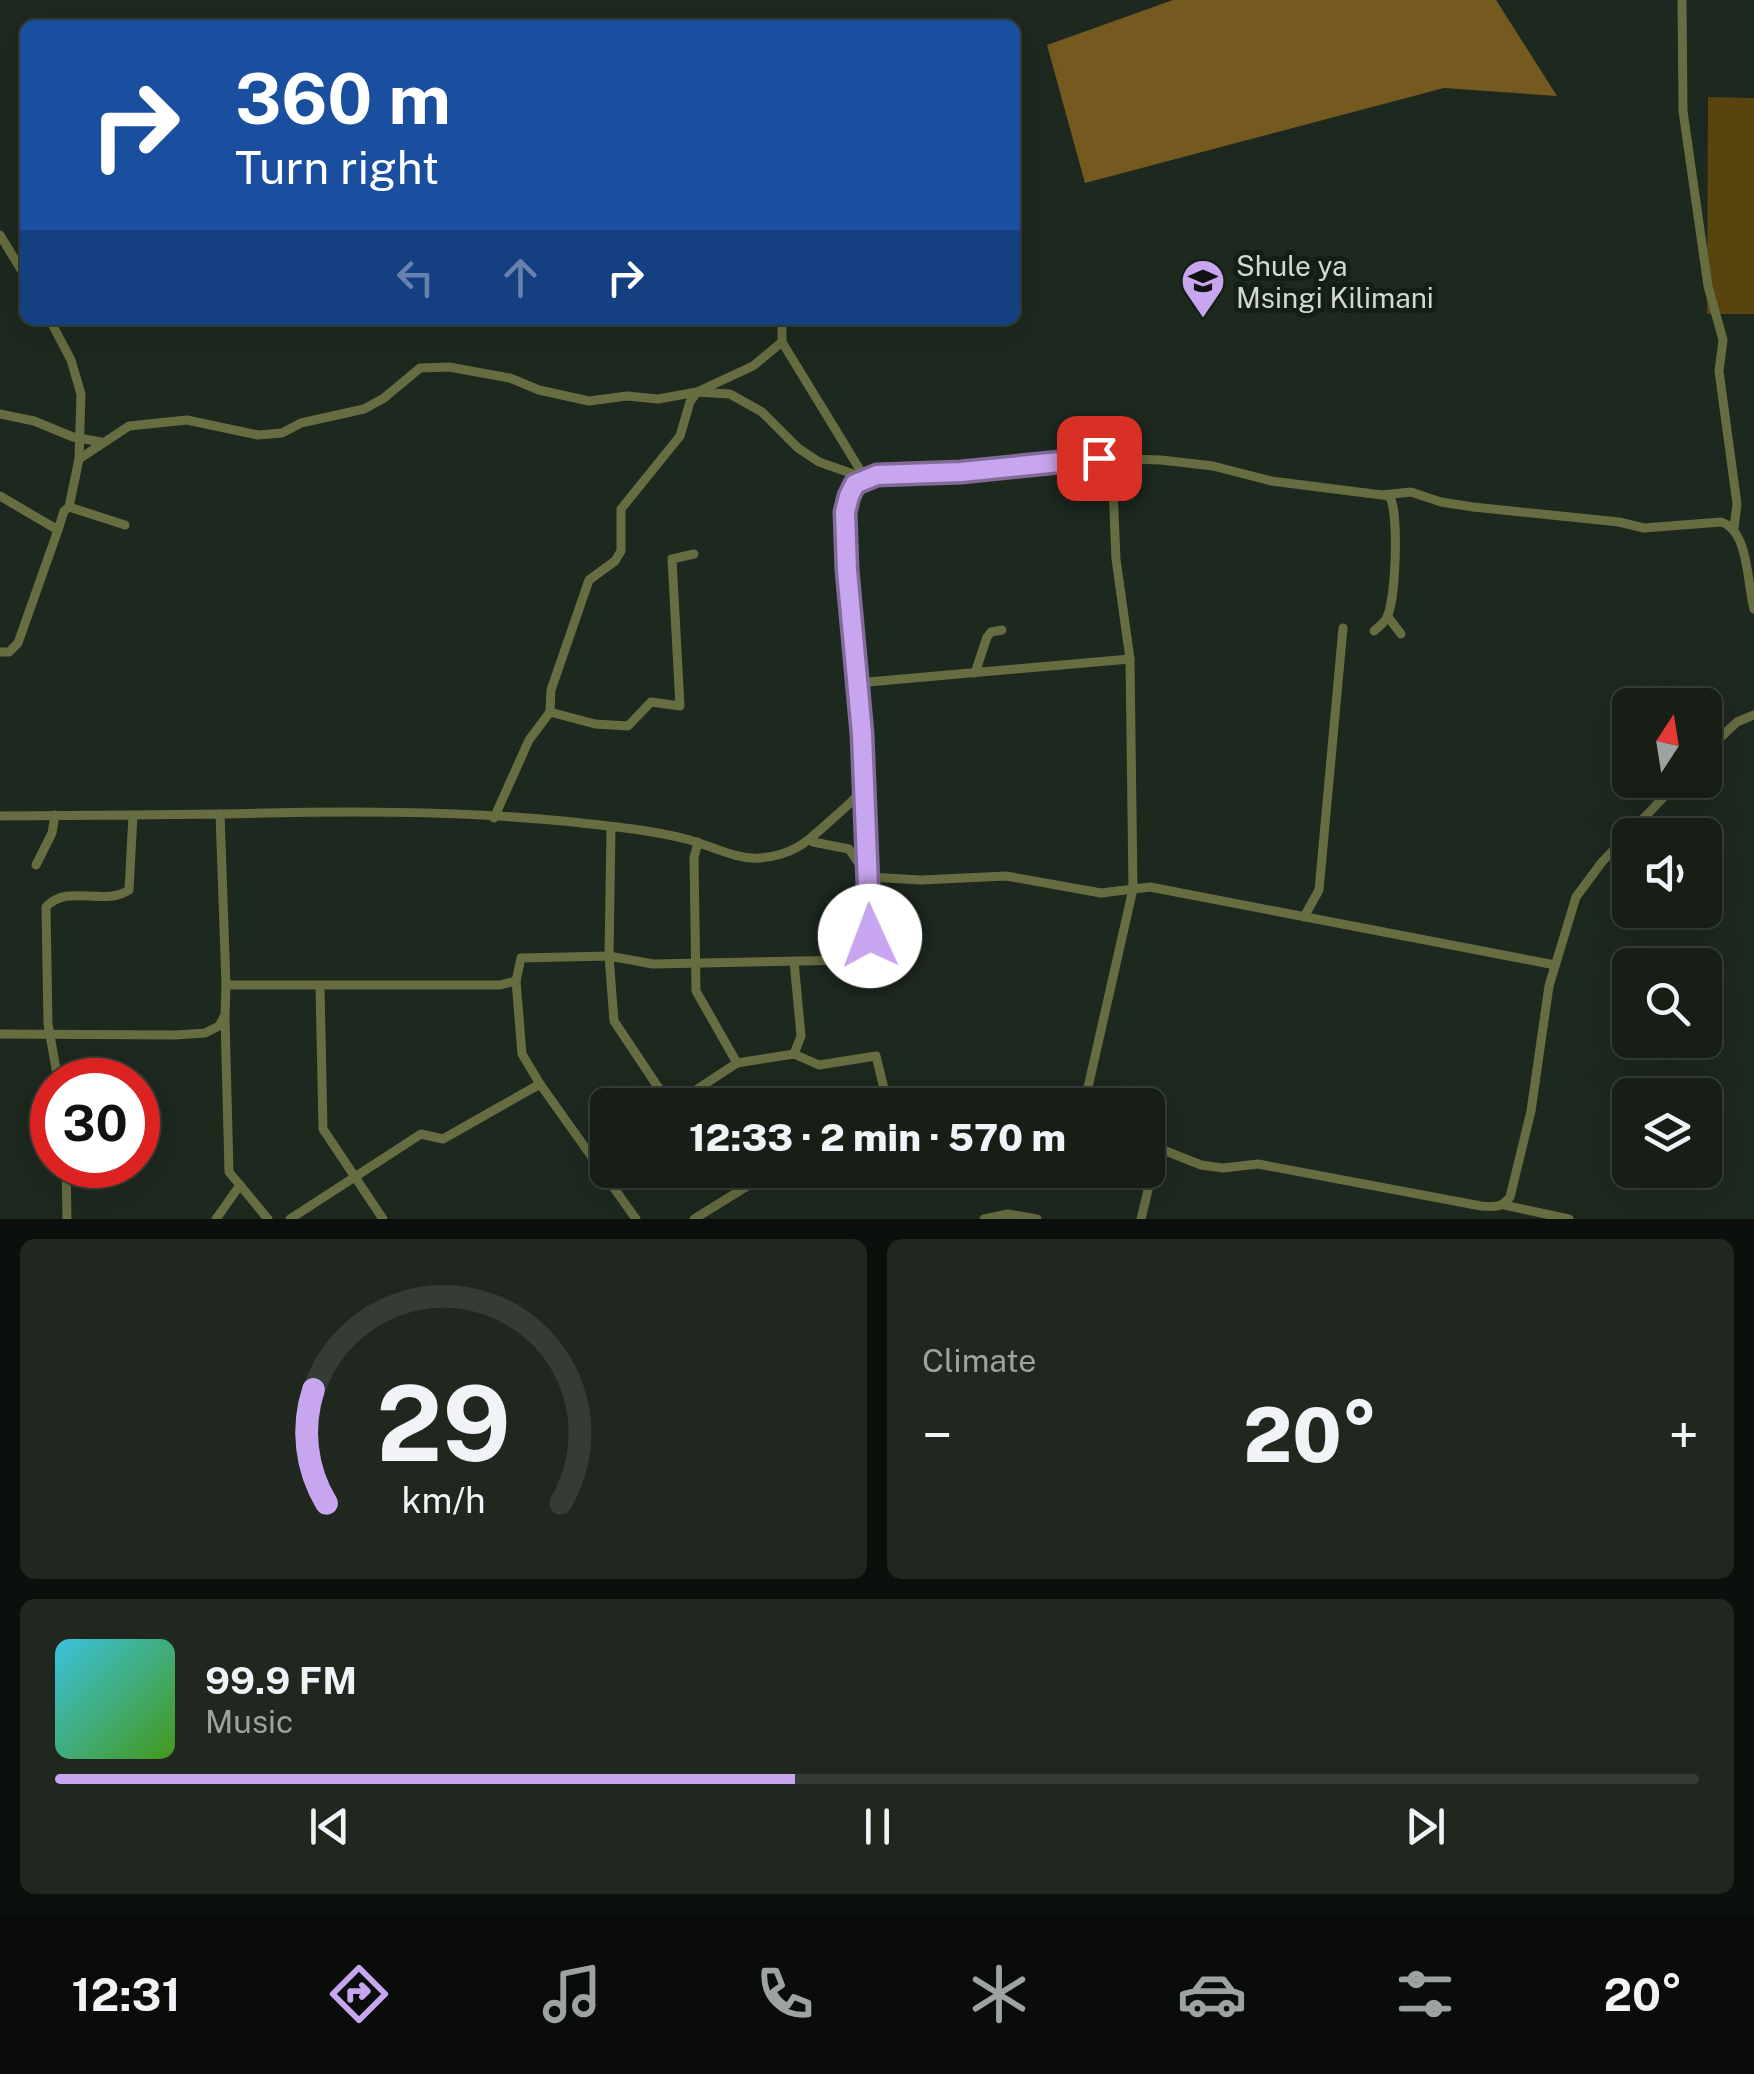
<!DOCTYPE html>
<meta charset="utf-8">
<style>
body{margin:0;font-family:"Public Sans",sans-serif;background:#1f271f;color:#f1f3f6;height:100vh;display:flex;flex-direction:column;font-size:38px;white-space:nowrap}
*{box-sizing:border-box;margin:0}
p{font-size:32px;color:#9ea2a1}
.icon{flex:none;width:55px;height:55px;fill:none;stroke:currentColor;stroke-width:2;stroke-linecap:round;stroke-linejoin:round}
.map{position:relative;height:1219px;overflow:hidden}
.details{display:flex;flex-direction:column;gap:20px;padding:20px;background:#0c100c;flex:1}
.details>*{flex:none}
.hud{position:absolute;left:20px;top:20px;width:1000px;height:305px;border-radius:15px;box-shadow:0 10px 40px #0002,0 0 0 2px #353c35;background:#1a4fa0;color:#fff;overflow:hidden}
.needle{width:65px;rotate:12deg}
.fabs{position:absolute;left:1612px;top:688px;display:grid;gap:20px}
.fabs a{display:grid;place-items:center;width:110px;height:110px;border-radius:15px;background:#161e16;box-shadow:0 10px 40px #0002,0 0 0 2px #353c35;font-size:50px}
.speed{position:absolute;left:30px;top:1058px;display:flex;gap:20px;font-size:50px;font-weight:700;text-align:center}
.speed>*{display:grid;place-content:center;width:130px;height:130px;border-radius:50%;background:#161e16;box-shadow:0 10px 40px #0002,0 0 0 2px #353c35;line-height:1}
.speed .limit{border:15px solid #d22;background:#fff;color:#111}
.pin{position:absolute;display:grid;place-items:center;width:85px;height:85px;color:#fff;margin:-42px;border-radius:20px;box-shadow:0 5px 15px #0006}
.me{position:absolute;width:110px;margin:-55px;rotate:358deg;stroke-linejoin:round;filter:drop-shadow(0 0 8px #0008)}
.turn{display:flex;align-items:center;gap:35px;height:210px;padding:0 50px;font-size:45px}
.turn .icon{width:130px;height:130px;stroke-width:2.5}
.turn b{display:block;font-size:70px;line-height:85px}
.lanes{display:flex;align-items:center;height:95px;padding:0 50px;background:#0003;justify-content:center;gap:50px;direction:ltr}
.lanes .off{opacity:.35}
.big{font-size:75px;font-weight:800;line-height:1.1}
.details .tile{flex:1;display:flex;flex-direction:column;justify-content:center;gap:15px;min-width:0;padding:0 35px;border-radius:15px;background:#1f271f}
.details .dial{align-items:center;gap:0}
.dial svg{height:260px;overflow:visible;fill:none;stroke:#353c35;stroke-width:7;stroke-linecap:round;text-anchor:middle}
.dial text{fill:#f1f3f6;stroke:none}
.song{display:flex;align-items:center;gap:30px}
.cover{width:120px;height:120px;border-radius:15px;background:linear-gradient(135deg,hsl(190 70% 55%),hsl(100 70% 35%))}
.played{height:10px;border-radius:5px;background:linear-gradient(90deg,#c8a5ef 45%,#353c35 45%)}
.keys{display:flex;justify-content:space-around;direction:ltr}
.heat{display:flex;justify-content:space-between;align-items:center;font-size:55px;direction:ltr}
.details .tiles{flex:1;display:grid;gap:20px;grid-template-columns:1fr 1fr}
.tile:last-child{grid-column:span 2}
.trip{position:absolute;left:590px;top:1088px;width:575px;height:100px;border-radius:15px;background:#161e16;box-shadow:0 10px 40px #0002,0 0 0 2px #353c35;font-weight:800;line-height:100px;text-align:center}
.tab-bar{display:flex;height:160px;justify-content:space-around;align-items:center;background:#090c09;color:#9ea2a1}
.tab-bar .icon{width:70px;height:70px}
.tab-bar .current{color:#c8a5ef}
.tab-bar b{font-size:45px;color:#f1f3f6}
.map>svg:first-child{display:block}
.green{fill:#59430f}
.forest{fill:#745a1f}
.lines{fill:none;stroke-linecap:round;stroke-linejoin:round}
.street{stroke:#666d41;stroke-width:9}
.route-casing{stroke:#826b9b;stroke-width:25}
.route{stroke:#c8a5ef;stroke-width:18}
.labels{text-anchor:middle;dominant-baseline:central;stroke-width:10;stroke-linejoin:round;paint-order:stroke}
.poi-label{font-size:28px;fill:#d2d9d2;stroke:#141e15;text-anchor:start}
</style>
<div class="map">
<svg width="1754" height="1219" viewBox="0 0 1754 1219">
<rect width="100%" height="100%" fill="#1d281e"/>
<path class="green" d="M1708,97L1754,98V314H1707Z"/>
<path class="forest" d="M1173,0H1496L1557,96L1444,88L1085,183L1047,45Z"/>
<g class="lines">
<g class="street">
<path d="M1682,0L1683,111L1708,286L1723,340L1719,371L1737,504L1734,528"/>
<path d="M0,235L25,276"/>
<path d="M50,320L71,360L81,394L79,459"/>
<path d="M782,320V342L865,478"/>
<path d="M0,414L34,421L73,437L101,442"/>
<path d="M0,496L58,530L18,643L9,652H0"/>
<path d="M69,507L79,459L129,426L187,420L258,435L282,433L301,423L364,409L384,398L420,368L449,367L510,378L539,390L589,401L627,396L658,399L697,392L730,394L762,412L798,448L819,462L865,478"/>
<path d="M58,530L64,511L69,507L125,525"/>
<path d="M1388,617L1401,634"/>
<path d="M1374,631C1378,627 1383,624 1386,619C1396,603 1399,515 1390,497L1384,495"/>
<path d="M975,673L987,637L991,632L1002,630"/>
<path d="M857,683L1130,659L1116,559L1113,489L1099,458"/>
<path d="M550,712L551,690L589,580L615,561L621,551V509L680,436L690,402L697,392L753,366L782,342"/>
<path d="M1705,752L1737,722L1754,715"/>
<path d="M220,814C338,811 456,810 573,822C610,826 650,830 686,839C710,845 736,860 760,858C799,855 812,836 838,814C849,804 856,799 864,787L845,512L855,484L877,475L961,472L1099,458L1161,460L1213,466L1271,481L1382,495L1411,492L1441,502L1473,507L1619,522L1644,528L1721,522C1749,530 1747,584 1754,609"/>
<path d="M0,816L133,815L129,890C104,907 68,883 46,907L48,1024L58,1080"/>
<path d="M494,818L529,740L550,712L595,724L628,726L651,702L680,706L672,559L694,554"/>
<path d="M611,827L609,956L614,1021L670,1105"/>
<path d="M698,842L694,858L696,991L737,1063"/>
<path d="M813,842L849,849L868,877L921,880L1006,876L1101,893L1150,887L1555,965"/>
<path d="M36,865L52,833L55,815"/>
<path d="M1304,917L1319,890L1343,628"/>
<path d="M516,981L522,1054L540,1084L636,1219"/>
<path d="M226,985H500L516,981L521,958L609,956L653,964L853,960L861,955L871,936L864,787"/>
<path d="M320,986L323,1129L383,1219"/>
<path d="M225,1018L229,1172L268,1219"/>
<path d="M0,1034L175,1035L205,1033L219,1026L225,1015L226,985L220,814L133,815"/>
<path d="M794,1054L801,1036L794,961"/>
<path d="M673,1105L737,1063L794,1054L819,1065L876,1056L888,1105"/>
<path d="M1084,1105L1133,889L1130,659"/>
<path d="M1148,1144L1201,1165L1223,1168L1258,1164L1481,1206C1495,1207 1501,1208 1510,1197L1531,1111L1549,986L1576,897L1602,862L1680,780"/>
<path d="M594,1157L608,1148"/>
<path d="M66,1165L67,1219"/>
<path d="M1504,1205L1569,1219"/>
<path d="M216,1219L240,1185"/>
<path d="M290,1219L421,1134L443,1139L540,1084"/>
<path d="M694,1219L773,1170"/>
<path d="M984,1219L1008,1214L1037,1219"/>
<path d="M1141,1219L1148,1190V1159"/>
</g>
</g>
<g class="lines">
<defs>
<path id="route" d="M870,936L862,734L847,570L845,512L849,496L855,484L877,475L961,472L1099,458"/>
</defs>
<use href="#route" class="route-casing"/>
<use href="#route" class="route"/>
</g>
<defs>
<symbol id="school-pin" viewBox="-11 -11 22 30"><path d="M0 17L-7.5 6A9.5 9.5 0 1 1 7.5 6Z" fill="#c8a5ef" stroke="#141e15"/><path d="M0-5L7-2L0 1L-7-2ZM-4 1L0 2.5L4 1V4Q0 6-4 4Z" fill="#111"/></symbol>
</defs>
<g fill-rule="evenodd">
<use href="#school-pin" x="1178" y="256" width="50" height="68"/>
</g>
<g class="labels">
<g class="poi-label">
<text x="1236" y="265">Shule ya<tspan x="1236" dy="32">Msingi Kilimani</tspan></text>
</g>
</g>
</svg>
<div class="fabs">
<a><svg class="needle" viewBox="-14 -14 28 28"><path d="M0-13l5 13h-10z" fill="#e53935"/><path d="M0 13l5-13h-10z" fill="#9ea2a1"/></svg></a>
<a><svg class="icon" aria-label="sound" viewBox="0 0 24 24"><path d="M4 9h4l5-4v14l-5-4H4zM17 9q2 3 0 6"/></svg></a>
<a><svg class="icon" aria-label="search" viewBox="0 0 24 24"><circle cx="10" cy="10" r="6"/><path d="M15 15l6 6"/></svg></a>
<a><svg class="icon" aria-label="layers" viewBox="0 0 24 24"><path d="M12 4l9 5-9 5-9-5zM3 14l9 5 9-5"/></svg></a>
</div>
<div class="speed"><div class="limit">30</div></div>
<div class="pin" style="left:1099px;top:458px;background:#d93025"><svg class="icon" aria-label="arrive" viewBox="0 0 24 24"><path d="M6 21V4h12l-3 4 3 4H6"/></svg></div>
<svg class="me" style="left:870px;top:936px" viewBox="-20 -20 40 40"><circle r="19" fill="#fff"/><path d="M0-13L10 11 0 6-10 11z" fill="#c8a5ef"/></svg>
<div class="trip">12:33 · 2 min · 570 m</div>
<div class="hud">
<div class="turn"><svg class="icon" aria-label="right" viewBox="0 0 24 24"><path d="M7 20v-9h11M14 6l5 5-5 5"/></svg><div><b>360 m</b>Turn right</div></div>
<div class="lanes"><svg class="icon off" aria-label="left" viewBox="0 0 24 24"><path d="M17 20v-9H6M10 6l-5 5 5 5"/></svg><svg class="icon off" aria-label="ahead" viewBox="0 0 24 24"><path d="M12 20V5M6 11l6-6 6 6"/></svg><svg class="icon" aria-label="right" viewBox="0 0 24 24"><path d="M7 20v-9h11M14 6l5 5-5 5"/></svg></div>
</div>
</div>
<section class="details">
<div class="tiles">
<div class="tile dial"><svg viewBox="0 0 100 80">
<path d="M14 69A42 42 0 1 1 86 69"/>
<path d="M14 69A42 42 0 0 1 10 34" stroke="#c8a5ef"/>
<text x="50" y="56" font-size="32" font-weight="700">29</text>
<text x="50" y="72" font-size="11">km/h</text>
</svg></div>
<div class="tile"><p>Climate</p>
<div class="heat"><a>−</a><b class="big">20°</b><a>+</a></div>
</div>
<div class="tile">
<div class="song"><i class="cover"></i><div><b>99.9 FM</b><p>Music</p></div></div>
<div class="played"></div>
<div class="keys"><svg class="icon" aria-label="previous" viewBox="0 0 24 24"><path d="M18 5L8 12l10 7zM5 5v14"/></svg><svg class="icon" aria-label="pause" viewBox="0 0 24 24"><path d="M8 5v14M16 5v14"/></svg><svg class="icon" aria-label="next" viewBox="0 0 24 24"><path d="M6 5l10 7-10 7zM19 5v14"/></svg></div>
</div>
</div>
</section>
<nav class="tab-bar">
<b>12:31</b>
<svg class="icon current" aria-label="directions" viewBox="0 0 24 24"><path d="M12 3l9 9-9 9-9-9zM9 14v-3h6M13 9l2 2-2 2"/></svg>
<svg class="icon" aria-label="music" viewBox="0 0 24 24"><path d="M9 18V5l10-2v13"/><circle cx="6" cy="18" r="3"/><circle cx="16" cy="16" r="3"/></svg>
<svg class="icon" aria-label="phone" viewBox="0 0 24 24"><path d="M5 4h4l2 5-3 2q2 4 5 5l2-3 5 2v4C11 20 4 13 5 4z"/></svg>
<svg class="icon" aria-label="climate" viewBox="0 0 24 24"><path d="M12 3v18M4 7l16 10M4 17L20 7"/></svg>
<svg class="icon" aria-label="car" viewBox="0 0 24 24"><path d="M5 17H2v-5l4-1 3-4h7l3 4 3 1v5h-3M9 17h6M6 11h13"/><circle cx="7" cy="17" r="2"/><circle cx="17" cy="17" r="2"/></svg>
<svg class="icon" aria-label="filters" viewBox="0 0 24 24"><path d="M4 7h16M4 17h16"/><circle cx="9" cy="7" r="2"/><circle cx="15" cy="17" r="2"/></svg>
<b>20°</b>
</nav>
